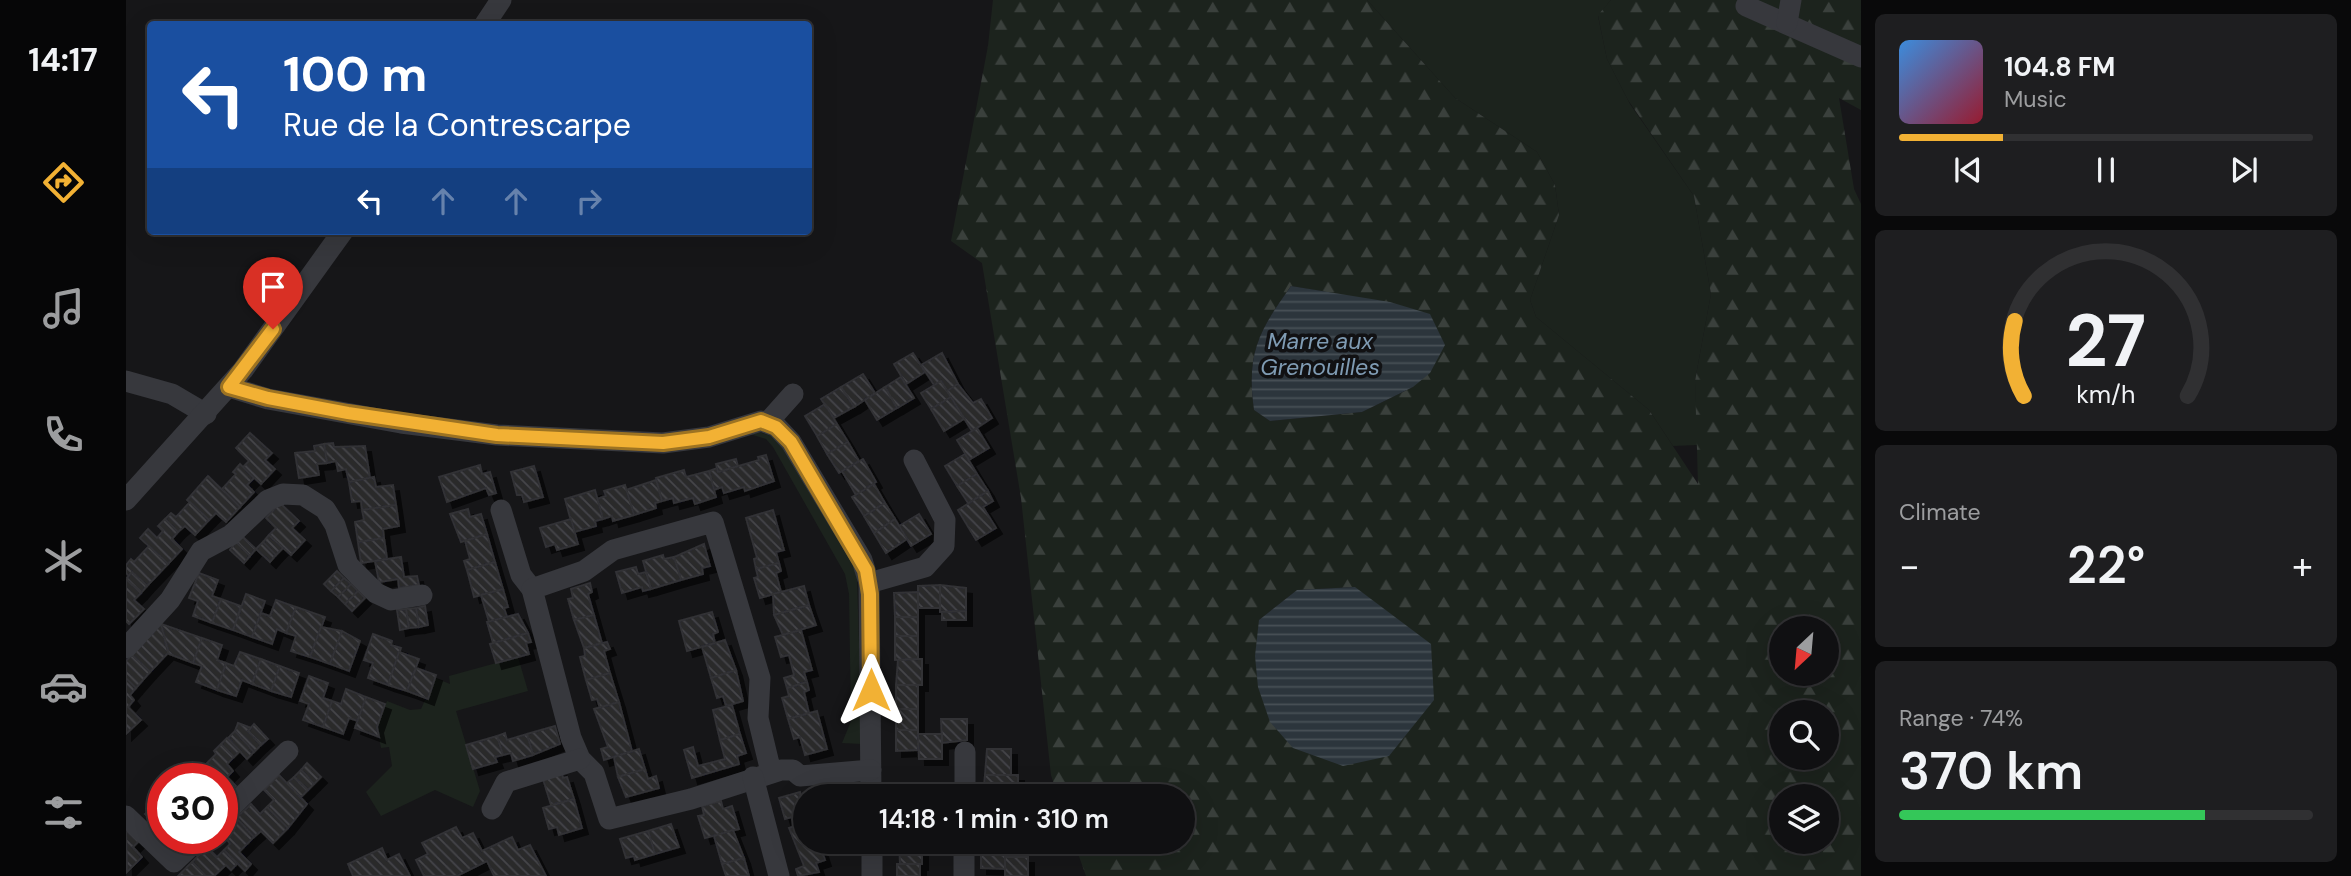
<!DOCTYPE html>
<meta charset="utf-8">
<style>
body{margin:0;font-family:"DM Sans",sans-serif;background:#1e1e20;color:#f1f3f6;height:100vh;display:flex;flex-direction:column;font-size:26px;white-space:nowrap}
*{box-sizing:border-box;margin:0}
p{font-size:23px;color:#9c9d9f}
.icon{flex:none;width:38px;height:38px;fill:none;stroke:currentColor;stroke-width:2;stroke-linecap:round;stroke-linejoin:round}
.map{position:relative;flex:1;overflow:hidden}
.side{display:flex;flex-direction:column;gap:14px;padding:14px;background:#09090a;width:490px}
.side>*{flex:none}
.hud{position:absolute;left:21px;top:21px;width:665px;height:214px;border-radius:7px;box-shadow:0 7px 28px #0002,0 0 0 2px #303032;background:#1a4fa0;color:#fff;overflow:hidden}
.needle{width:46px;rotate:206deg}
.buttons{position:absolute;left:1643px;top:616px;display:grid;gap:14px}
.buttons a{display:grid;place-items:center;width:70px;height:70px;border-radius:50%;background:#101012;box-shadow:0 7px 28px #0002,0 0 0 2px #303032;font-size:35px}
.speed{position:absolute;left:21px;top:763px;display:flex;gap:14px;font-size:35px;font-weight:700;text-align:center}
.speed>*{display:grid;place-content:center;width:91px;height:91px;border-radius:50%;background:#101012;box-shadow:0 7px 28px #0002,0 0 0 2px #303032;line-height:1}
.speed .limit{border:10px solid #d22;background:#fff;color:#111}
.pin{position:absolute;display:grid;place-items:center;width:60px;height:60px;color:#fff;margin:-72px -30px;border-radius:50% 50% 50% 0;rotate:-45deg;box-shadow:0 0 7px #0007}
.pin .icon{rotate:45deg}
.me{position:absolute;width:77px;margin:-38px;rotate:0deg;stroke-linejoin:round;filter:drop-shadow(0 0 5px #0008)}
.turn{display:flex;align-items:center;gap:24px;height:147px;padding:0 21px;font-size:32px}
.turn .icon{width:91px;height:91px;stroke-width:2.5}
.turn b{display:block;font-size:49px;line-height:60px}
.lanes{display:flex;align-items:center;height:66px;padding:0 21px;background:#0003;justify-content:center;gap:35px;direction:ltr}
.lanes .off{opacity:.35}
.big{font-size:52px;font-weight:600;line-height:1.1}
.side .widget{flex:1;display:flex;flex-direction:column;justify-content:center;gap:10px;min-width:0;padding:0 24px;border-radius:10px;background:#1e1e20}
.side .dial{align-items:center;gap:0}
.dial svg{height:182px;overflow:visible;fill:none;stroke:#303032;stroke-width:7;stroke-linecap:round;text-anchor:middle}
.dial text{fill:#f1f3f6;stroke:none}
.song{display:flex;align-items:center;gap:21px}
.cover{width:84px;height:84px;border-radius:10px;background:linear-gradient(135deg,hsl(210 70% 55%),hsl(350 70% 35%))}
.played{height:7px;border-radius:4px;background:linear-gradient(90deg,#f2b134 25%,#303032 25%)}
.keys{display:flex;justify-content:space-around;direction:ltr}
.heat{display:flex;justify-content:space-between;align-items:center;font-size:38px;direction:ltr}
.charge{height:10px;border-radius:5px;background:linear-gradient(90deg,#34c759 74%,#303032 0)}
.trip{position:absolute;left:667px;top:784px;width:402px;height:70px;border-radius:35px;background:#101012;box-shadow:0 7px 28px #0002,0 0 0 2px #303032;font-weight:600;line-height:70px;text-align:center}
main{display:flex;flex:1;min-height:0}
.dock{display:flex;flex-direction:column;width:126px;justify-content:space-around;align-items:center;background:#060607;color:#9c9d9f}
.dock .icon{width:49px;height:49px}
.dock .active{color:#f2b134}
.dock b{font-size:32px;color:#f1f3f6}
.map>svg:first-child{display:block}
.green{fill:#1c231d}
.forest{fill:url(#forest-firs);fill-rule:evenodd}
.water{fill:url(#water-rules)}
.building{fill:url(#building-back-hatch);stroke:#303034;stroke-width:2;filter:url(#shadow)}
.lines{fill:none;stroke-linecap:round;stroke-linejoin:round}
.minor{stroke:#37383d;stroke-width:21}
.route-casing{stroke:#9d7322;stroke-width:18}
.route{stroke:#f2b134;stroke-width:12}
.labels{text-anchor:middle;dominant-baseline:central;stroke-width:7;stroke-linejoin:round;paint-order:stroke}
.water-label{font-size:23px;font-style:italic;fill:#7f9bb3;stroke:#111113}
</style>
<main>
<nav class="dock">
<b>14:17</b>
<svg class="icon active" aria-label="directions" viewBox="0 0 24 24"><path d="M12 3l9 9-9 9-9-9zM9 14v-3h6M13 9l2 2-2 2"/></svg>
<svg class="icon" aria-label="music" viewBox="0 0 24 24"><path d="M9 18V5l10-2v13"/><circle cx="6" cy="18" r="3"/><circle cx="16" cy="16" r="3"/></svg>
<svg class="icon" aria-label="phone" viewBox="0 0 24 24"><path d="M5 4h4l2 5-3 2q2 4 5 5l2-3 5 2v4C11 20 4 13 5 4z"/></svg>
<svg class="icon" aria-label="climate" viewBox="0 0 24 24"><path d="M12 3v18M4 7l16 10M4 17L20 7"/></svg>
<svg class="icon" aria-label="car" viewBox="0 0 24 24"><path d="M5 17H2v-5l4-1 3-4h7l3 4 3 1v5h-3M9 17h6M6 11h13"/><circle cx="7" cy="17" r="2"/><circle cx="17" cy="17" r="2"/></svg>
<svg class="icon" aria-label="filters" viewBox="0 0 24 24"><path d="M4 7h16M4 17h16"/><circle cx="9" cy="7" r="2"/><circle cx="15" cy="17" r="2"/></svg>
</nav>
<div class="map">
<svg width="1735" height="876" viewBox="0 0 1735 876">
<defs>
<pattern id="forest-firs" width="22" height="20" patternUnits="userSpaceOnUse" patternTransform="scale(1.75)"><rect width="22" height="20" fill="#1c231d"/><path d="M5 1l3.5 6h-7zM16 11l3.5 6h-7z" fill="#3a403c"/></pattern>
<pattern id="water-rules" width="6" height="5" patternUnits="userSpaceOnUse" patternTransform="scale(1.75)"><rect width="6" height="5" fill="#2c353c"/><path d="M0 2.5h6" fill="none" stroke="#485056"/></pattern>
<pattern id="building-back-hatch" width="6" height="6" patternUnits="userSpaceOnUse" patternTransform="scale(1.75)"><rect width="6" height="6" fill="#29292c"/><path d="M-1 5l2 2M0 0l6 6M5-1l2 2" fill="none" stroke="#454548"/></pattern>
<filter id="shadow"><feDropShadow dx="6" dy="6" stdDeviation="0" flood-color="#0009"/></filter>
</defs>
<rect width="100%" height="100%" fill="#161618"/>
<g class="green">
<path d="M1241,0H1485L1472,16L1481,59L1504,104L1568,196L1585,294L1569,381L1572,445L1547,446L1523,410L1410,317L1404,300L1433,215L1429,185L1411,152L1329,98Z"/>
<path d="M633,432L654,439L725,559L731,576L736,744L716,743L725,721L723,594L719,574L647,447L640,439L624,434Z"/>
<path d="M392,657L402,691L330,711L354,791L347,807L309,790L255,816L240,792L266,766L263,747L255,748L251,727L261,701L284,710L295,709L309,678L324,684L323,676Z"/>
</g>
<path class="forest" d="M867,0H1241L1329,98L1411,152L1429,185L1433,215L1404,300L1410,317L1523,410L1572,484L1569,381L1585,294L1568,196L1502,100L1481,59L1472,15L1485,0H1735V110L1713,98L1728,189L1735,204V876H960L948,842H1057V796H932L925,775L895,498L856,263L825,241L862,46ZM1165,286L1241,299L1287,387L1236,412L1144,421L1128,410C1120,353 1133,331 1165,286ZM1229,587L1133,620L1171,590ZM1656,628H1701V674H1656ZM1656,712H1701V758H1656ZM1656,796H1701V842H1656Z"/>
<g class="water">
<path d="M1165,286L1264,302L1304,314L1319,345L1304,373L1287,387L1236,412L1144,421L1128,410C1120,353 1133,331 1165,286Z"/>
<path d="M1229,587L1305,644L1308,700L1263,756L1217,766L1167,748L1144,722L1132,687L1129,656L1133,620L1171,590Z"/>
</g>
<g class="building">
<path d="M787,353L799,372L780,384L768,364Z"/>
<path d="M816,353L832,384L821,391L815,381L808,385L795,365Z"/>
<path d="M737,374L749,393L728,407L715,387Z"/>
<path d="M775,377L788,398L771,408L759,387Z"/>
<path d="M815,381L825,397L805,409L795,393Z"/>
<path d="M832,384L847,403L855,399L866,418L846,431L821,391Z"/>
<path d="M715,387L728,407L708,418L695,399Z"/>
<path d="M759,387L771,408L751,420L739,400Z"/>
<path d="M825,397L838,419L818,431L805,409Z"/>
<path d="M699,404L711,424L691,436L679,416Z"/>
<path d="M711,424L722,442L701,454L691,436Z"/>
<path d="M851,428L863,448L843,460L831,440Z"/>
<path d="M124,433L146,453L139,460L149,469L135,484L117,467L123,461L110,448Z"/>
<path d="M722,442L733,461L713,473L701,454Z"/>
<path d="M207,443L208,447L239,446L244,478L223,482L220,469L212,471L210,461L201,463L198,444Z"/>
<path d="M198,444L201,463L191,464L193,475L173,478L169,453L189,451L188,446Z"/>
<path d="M839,454L851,474L831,486L819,466Z"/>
<path d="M640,455L648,481L619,491L618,487L598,493L596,487L588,490L583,471L591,468L592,472L633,460L632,457Z"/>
<path d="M610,459L612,466L592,472L590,464Z"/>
<path d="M737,459L750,482L730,495L716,471Z"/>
<path d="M114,464L128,478L121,485L128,492L114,507L96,489L110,474L107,472Z"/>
<path d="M354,465L356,474L364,472L370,493L363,495L360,488L321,502L313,477Z"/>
<path d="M408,466L417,497L398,502L396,495H391L385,472Z"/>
<path d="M558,470L560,477L583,471L590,497L569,504L567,498L548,503L547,498L536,501L530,478Z"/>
<path d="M851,474L862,491L842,503L831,486Z"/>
<path d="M82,476L114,507L100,522L90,513L83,520L61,500Z"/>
<path d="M248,477L250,487L267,485L270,505L236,510L235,501L226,502L223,482Z"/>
<path d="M530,480L536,501L529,503L530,508L508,515L500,490Z"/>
<path d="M748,484L759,503L738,516L726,497Z"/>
<path d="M499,485L508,515L487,521L486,516L477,519L471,499L480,496L478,491Z"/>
<path d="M469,490L477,519L469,521L470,526L448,532L439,499Z"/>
<path d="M862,491L867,501L857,507L870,528L850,540L832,510Z"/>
<path d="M64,502L83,520L69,535L59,526L52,532L39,519L45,513L50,517Z"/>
<path d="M154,503L173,521L166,528L179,540L165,555L143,535L150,528L140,518Z"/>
<path d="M759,503L769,519L748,533L738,516Z"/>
<path d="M270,505L273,526L257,529L258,538L232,542L229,522L238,520L236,510Z"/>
<path d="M342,509L344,517L355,514L361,534L335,542L324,514Z"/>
<path d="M647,510L658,550L650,552L653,563L630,569L628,559L631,558L620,518Z"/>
<path d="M793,514L805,534L785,546L773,526Z"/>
<path d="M39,519L52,532L46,539L56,549L42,564L14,538L22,529L31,538L37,531L32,526Z"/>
<path d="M445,519L452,544L431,550L429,544L420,547L414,528Z"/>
<path d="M769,519L781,539L760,553L748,533Z"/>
<path d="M361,534L369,562L341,570L338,561L344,559L339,541Z"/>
<path d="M143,535L157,548L150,555L137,542Z"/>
<path d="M116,536L130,549L124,556L110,542Z"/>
<path d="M258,538L261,559L235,563L232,542Z"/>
<path d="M110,542L124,556L118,563L104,550Z"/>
<path d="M137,542L150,555L144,562L130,549Z"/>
<path d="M578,544L584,566L576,568L577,574L555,580L548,557Z"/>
<path d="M23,546L42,564L21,586L6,572L3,576L0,573V565L5,559L8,562Z"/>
<path d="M537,555L538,559L548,557L555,580L525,589L517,561Z"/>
<path d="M275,557L278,577L291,576L293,585L273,588L272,579L253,582L249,561Z"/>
<path d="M369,562L377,589L348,597L341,570Z"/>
<path d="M653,563L655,571L650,573L655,592L634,598L628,578L632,577L630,569Z"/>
<path d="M510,567L512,574L520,572L525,589L517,591L516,587L496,593L490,572Z"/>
<path d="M211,571L218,578L205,591L198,584Z"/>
<path d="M6,572L21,586L15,593L0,579Z"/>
<path d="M73,573L92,580L86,596L95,599L86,623L67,616L72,601L63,598Z"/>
<path d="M218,578L225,584L212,597L205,591Z"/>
<path d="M0,579L15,593L8,600L18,609L3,624L0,621Z"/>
<path d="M464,583L466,592L462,594L468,615L448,620L442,599L447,598L445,589Z"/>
<path d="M225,584L232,591L219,604L212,597Z"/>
<path d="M814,585L840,588V611L814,612Z"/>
<path d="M814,585V608H792V586Z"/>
<path d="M678,586L683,605L648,615L647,594Z"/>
<path d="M377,589L382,607L378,608L381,617L363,622L355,595Z"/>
<path d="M232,591L239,598L226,611L219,604Z"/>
<path d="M792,592V617H769L768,593Z"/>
<path d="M120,594L139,601L126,637L107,630Z"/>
<path d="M95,599L115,606L107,630L86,623Z"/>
<path d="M150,600L170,607L160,633L151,629L146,644L126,637L135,613L144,616Z"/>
<path d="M683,605L690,625L657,635L648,615Z"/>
<path d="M299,606L302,625L293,627L290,608Z"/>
<path d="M170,607L199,617L184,657L165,651L170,636L160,633Z"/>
<path d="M290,608L293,627L283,628L280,609Z"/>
<path d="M280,609L283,628L274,630L271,610Z"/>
<path d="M840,611V620H816V612Z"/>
<path d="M586,612L592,632L587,634L589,643L561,651L553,621Z"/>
<path d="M392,614L402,633L367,643L361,622Z"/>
<path d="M468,615L476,643L458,648L448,620Z"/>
<rect x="769" y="617" width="23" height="19"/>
<path d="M35,624L42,653L24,672L6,655Z"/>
<path d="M35,624L76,638L67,663L43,654Z"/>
<path d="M195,627L216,631L204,664L184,657Z"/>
<path d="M675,630L686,670L678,672L681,682L661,688L658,678L668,675L663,655L655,657L649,637Z"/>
<path d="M216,631L234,641L223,671L204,664Z"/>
<path d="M402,633L405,642L400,643L403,654L370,663L364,644Z"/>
<path d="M247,634L266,641L265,645L275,648L262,685L242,678L247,663L238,660Z"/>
<path d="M769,636H792V659L769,660Z"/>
<path d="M76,638L96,645L91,660L100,663L91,690L70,682L76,666L67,663Z"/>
<path d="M599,640L610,670L585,678L576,647Z"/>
<path d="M481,642L484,649L478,651L484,673L460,680L454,657L459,656L458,648Z"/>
<path d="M114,652L135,659L126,684L116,680L110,696L91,690L100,663L108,666Z"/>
<path d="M273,652L293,659L281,691L262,685Z"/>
<path d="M6,655L24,672L10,688L0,678V661Z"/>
<path d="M135,659L154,666L145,691L126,684Z"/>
<path d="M792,659H796V685H770L772,660Z"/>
<path d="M154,666L173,673L165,697L145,691Z"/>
<path d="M290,668L310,675L302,699L281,691Z"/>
<path d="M610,670L617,701L600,706L597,696L591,698L585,678Z"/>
<path d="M484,673L493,702L474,708L471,699L466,700L460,680Z"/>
<path d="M183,676L202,683L197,698L206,701L197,727L177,720L183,704L174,701Z"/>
<path d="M0,678L10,688L4,695L8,700L2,707L15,720L0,734Z"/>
<path d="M681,682L683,690L678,692L683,713L662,719L656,698L663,696L661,688Z"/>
<rect x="770" y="685" width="22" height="24"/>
<path d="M220,689L240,697L232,721L223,718L217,734L197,727L206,701L215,704Z"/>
<path d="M240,697L259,704L251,727L253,737L229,728Z"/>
<path d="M493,702L506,751L478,760L475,749L482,747L468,709Z"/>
<path d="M606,705L614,734L594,740L587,710Z"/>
<rect x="770" y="709" width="22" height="21"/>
<path d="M691,711L701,749L679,755L674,737L668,739L662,719Z"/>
<path d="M815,719H841V740L816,743Z"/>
<path d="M112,723L125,728L122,731L135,745L128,752L109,731Z"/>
<path d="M128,724L142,739L135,745L122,731Z"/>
<path d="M429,726L434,744L407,755L401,734Z"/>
<path d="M770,730H792V750L770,751Z"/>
<path d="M109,731L128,752L121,759L102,738Z"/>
<path d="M379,733L381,740L401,734L407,755L387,761L385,753L377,755L371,736Z"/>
<path d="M614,734L620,753L611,756L613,764L566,778L558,750L567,747L572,766L599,759L594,740Z"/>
<path d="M792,734H816V759H793Z"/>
<path d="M371,736L377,755L369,757L371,762L347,769L340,745Z"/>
<path d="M101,738L114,751L108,757L95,744Z"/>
<path d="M95,744L108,757L101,764L107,771L101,777L110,786L96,799V779H76L81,774L76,768L90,754L88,751Z"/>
<path d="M513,749L519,769L492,777L488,757Z"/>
<path d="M861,749H885V775H859Z"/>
<path d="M181,763L195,777L188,784L175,770Z"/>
<path d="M519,769L522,779L530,776L533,788L500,797L492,777Z"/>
<path d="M175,770L188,784L182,790L168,777Z"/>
<path d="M435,770L437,778L441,777L448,799L425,805L416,776Z"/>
<path d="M153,775L181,804L162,828L141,807L148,800L138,790Z"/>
<path d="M859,775H892V796H857Z"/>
<path d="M168,777L182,790L175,797L161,783Z"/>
<path d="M674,792L679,823L668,826L666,817L659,819L653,798Z"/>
<path d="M35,799L37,801V831L19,814Z"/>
<path d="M448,799L456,828L433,835L431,827L423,829L417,808Z"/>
<path d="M595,801L597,809L606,806L613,829L579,838L572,816L578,815L576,806Z"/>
<path d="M125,804L134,814L141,807L162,828L147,843L135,831L128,837L110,818Z"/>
<path d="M110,818L128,837L113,852L125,864L119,871L98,850L104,844L96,832Z"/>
<path d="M679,823V842H693L699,860L690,863L693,872L672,876L670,869L678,866L663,828Z"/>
<path d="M545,824L553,847L529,854L522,831Z"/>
<path d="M0,827L14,840L7,847L16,857L1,872Z"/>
<path d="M330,827L336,838L347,833L356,851L386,837L392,850L404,845L420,876H368L361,861L331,876H298L290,860L302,854L296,843Z"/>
<path d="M607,830L618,858L596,864L588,836Z"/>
<path d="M522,831L529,854L509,860L508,856L500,858L494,839Z"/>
<path d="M773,842H796V864H774Z"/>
<path d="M855,842H879V869L855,868Z"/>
<path d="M81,847L91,857L98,850L111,864L105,870L100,865L88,876H80L66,862Z"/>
<path d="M256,848L261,860L273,854L284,876H227L222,864Z"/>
<rect x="879" y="857" width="23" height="19"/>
<path d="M618,858L623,876H600L596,864Z"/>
<path d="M66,862L80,876H52Z"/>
<rect x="771" y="864" width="23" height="12"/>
</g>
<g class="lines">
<g class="minor">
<path d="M1620,6L1735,57"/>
<path d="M1661,23L1665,0"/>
<path d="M359,24L375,0"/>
<path d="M0,381L46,394L80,414"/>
<path d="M103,387L142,399L275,423L371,435L537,443L583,437L635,421L651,427L665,442L736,560L743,583L745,796"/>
<path d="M642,422L667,394"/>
<path d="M0,500L117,370L217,231"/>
<path d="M375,510L395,575L406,589"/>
<path d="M743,583L799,567L818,546L819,520L788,460"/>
<path d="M0,648L44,600L75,551L105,535L142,500L157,494L177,495L199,509L209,525L222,565L250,593L265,600L296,595"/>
<path d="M645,772L632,718L634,678L587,522L487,550L458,571L406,589L445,738L454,759L468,773L483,819L565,799L655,770H667L674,776L745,770"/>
<path d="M627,777L653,876"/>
<path d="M745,793H839V752"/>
<path d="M366,809L380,782L454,759"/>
<path d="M0,816L48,862L73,838"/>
<path d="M96,816L162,751"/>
<path d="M746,842V876"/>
<path d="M838,876V842"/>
</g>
</g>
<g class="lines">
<defs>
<path id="route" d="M147,329L103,387L142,398L222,413L371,435L537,443L583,437L635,421L650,427L665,442L740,570L744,594L745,690"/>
</defs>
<use href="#route" class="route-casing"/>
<use href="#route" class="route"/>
</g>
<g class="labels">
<g class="water-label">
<text x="1194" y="341">Marre aux<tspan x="1194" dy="26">Grenouilles</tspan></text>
</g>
</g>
</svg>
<div class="buttons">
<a><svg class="needle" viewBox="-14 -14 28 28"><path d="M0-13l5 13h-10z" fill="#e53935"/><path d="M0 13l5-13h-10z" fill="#9c9d9f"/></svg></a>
<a><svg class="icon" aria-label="search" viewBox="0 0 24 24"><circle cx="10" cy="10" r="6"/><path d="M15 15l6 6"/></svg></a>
<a><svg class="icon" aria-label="layers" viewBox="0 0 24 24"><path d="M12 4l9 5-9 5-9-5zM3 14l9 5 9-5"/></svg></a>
</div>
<div class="speed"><div class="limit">30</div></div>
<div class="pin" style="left:147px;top:329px;background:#d93025"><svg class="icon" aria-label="arrive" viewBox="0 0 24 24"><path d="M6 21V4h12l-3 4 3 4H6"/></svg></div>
<svg class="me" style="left:745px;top:690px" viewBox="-20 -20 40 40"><path d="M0-17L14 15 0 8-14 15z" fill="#f2b134" stroke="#fff" stroke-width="4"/></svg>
<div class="trip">14:18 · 1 min · 310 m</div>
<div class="hud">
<div class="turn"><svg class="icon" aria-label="left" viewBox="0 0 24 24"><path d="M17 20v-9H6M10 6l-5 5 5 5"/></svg><div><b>100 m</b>Rue de la Contrescarpe</div></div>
<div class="lanes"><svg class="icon" aria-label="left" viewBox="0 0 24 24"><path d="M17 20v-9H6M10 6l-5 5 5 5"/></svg><svg class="icon off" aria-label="ahead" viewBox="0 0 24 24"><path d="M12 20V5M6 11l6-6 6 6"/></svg><svg class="icon off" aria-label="ahead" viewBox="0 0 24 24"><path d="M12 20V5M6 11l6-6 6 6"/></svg><svg class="icon off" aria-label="right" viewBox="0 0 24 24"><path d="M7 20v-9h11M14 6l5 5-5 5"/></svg></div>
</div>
</div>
<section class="side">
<div class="widget">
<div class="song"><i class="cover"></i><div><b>104.8 FM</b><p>Music</p></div></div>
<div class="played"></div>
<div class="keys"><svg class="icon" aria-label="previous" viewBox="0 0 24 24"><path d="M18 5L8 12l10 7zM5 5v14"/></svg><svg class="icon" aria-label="pause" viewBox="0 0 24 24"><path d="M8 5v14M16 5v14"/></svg><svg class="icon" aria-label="next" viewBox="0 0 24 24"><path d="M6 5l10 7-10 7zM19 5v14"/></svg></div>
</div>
<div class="widget dial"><svg viewBox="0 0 100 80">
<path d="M14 69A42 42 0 1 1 86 69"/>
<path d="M14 69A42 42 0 0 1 10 36" stroke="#f2b134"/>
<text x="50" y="56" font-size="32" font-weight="700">27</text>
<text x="50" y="72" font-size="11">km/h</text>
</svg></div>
<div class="widget"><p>Climate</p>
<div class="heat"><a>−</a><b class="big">22°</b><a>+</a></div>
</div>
<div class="widget"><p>Range · 74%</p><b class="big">370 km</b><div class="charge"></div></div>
</section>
</main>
